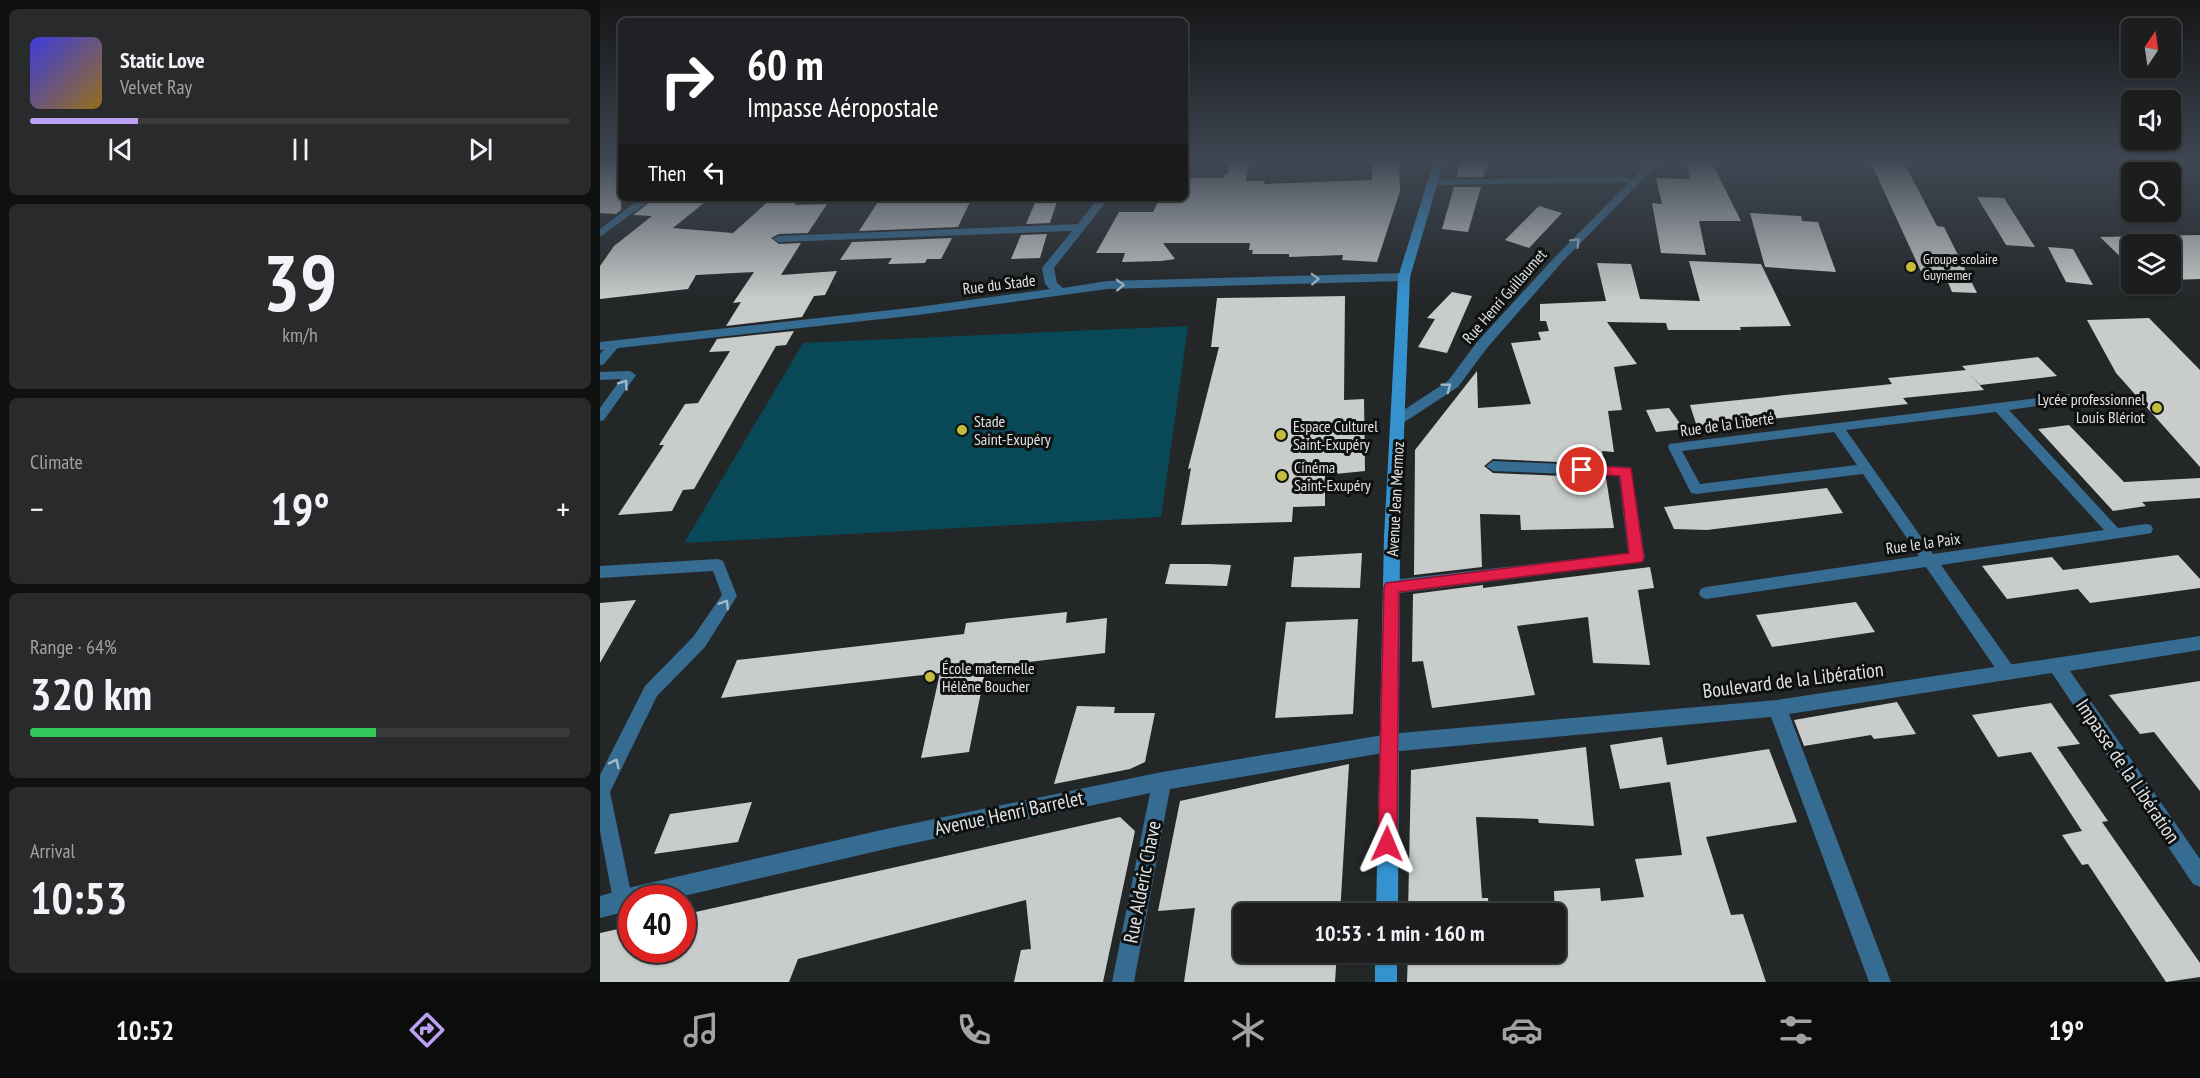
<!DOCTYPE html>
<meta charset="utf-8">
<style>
body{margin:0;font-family:"PT Sans Narrow",sans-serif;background:#282a2b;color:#f1f3f6;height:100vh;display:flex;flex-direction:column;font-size:22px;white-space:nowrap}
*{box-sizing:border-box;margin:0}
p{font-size:20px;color:#a0a2a4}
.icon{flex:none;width:33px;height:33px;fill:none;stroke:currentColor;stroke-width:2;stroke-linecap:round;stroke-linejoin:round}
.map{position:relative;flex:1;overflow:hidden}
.sheet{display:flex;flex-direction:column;gap:9px;padding:9px;background:#0f1010;width:600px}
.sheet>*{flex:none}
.top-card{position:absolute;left:18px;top:18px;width:570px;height:183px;border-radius:9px;box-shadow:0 2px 4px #0004,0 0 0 2px #393b3c;background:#202124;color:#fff;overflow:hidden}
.needle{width:39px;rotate:13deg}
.fabs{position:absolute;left:1521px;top:18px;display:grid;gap:12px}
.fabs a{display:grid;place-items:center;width:60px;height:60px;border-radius:9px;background:#1b1d1e;box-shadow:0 2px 4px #0004,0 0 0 2px #393b3c;font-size:30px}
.speed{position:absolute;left:18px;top:885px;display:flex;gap:12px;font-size:30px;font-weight:700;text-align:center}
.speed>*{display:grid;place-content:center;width:78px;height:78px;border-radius:50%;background:#1b1d1e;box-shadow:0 2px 4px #0004,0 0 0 2px #393b3c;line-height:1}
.speed .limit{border:9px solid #d22;background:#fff;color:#111}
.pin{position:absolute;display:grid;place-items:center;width:51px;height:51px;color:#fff;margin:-26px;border:3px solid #fff;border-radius:50%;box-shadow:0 2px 6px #0007}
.me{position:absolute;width:66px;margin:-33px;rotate:1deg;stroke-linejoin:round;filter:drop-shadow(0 0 4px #0008)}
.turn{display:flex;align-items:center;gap:21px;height:126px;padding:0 30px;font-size:27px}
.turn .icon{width:78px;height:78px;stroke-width:2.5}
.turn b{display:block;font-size:42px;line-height:51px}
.then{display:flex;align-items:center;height:57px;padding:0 30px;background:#0003;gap:12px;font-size:22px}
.big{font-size:45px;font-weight:800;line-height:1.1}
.sheet .widget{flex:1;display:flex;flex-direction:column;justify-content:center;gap:9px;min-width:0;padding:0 21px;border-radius:9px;background:#282a2b}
.sheet .dial{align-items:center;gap:0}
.dial b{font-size:78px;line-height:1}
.song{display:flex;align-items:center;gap:18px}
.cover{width:72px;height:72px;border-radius:9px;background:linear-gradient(135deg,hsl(240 70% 55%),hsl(40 70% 35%))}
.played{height:6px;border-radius:3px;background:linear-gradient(90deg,#bca0f2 20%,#393b3c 20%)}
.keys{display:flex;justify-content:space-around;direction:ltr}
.heat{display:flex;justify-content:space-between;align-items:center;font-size:33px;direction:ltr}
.charge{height:9px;border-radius:4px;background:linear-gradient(90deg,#34c759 64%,#393b3c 0)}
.trip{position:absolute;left:633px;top:903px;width:333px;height:60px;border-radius:9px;background:#1b1d1e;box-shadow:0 2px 4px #0004,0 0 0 2px #393b3c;font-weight:800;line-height:60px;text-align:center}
.tabs{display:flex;height:96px;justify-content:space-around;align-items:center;background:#0b0c0c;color:#a0a2a4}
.tabs .icon{width:42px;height:42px}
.tabs .active{color:#bca0f2}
.tabs b{font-size:27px;color:#f1f3f6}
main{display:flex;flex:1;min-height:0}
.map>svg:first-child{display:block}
.green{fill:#094857}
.building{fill:#c8cccb}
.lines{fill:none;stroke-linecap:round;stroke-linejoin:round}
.lane{fill:#366c92;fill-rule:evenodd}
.street{fill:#366c92;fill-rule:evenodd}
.secondary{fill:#3493cf;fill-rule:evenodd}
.oneway{stroke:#a4b9c7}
.route{fill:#e11d48;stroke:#92132f;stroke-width:1.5}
.poi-dot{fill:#c5bc3d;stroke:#0f1010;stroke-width:2}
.labels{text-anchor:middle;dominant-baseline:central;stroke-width:6;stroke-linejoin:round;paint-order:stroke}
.far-poi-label{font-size:14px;fill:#e0e2e3;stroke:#0f1010;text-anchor:start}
.street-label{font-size:16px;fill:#e0e2e3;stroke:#0f1010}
.poi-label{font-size:16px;fill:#e0e2e3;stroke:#0f1010;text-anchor:start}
.near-street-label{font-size:20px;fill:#e0e2e3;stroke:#0f1010}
</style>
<main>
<section class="sheet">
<div class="widget">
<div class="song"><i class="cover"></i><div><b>Static Love</b><p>Velvet Ray</p></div></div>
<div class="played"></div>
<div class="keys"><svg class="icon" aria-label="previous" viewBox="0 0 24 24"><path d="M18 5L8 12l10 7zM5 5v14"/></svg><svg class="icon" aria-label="pause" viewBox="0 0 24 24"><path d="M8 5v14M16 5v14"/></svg><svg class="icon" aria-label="next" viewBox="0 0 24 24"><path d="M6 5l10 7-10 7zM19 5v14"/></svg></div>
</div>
<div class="widget dial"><b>39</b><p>km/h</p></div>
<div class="widget"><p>Climate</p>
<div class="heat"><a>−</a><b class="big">19°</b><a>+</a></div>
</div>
<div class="widget"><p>Range · 64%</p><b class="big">320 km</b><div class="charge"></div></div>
<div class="widget"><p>Arrival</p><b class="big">10:53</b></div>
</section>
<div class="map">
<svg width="1600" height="982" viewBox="0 0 1600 982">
<rect width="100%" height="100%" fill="#242728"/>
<path class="green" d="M588,326L561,517L84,543L203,343Z"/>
<g class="building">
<path d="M0,161H21V210L16,214L0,213Z"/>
<path d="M631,161H649L646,181H665L664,184L772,180V163L799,162L800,191L777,262L742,260L743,255L689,257V254H652L653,250H649L650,243H563L575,259L561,261L522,262L525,253H496L519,212H553L560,198H585V178H623L624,175H627Z"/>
<path d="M859,161H888L883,177H857Z"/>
<path d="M1086,161H1111L1141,221H1099L1106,255L1061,253L1052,203L1062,204L1056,178L1090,179Z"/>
<path d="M1270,161H1303L1337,226L1344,227L1377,293L1352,292L1347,280L1324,278Z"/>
<path d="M854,187H881L868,232L842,229Z"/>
<path d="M1377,197L1404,198L1435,247L1406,245Z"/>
<path d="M55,198H110L73,228L133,233L172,198H202L194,205L227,204L208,233L179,234L171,238L179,244L201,243L181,275L237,271L225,295L214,296L202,317L126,326L141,302L133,303L154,272L96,275L88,289L0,299V266L14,246L52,216L33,215Z"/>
<path d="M372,198L358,227L259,231L278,202Z"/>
<path d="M437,198H458L450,223L426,224Z"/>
<path d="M939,206L962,213L929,248L905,240Z"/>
<path d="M1150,213L1201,216L1202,221L1218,222L1236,272L1165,267Z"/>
<path d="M447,234L440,258L411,259L421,235Z"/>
<path d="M1600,235V279L1570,280V244H1532V268L1500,237Z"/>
<path d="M352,238L341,259H327L325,263L288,264L292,258L240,260L252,242Z"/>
<path d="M1448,247L1473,249L1493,285L1466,282Z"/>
<path d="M1089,261L1161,264L1191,326L1140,327L1141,330H1068L1066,323L1007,322L1037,364L1014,367L1022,410L1008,411L1014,452L1002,451L1004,464L893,459L884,466L893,473L1006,478L1014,528L921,530L920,515L880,514L882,567L814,575L815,450L877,371L878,408L931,404L911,343L941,340L938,332L949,331L946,321H940V304L1006,301L997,263L1031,264L1040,299L1100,301Z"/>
<path d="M852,292L872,296L847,353L818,347L835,319L827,318Z"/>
<path d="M745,296L744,400L764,399L765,471L725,475V506L693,507L692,522L581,525L591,468L588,469L619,347H611L617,298Z"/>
<path d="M1549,318L1600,370V467L1516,373L1487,320Z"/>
<path d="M194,331L186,345L176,346L94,489L83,490L72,511L18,515L64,445H59L85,404L98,403L130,351L109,352L117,339Z"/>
<path d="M1438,357L1457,376L1380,385L1369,373L1384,390L1303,398L1308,404L1097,427L1090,405L1292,384L1288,378L1366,370L1362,366Z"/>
<path d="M1069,408L1084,429L1056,432L1046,410Z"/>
<path d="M1469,425L1524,482L1600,478V498L1542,502L1546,506L1513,511L1438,429Z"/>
<path d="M1227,488L1243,513L1107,530L1074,529L1064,507Z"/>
<path d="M762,553L760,588L691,587L694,557Z"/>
<path d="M1578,555L1600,579V588L1490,603L1478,589L1407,599L1382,566L1452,557L1463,570Z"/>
<path d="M570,564H608L631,565L627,586L565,584Z"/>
<path d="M1050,567L1054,588L1038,590L1050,665L993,663L988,617L917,626L935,695L832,708L823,661L812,662L813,594L883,585V588Z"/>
<path d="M36,600L0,663V603Z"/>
<path d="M1256,602L1275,632L1172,647L1156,615Z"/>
<path d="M467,612L466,623L507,618L505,653L386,667L369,752L321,758L340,673L121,698L137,660L364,634L366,623Z"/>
<path d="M758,619L753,714L675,718L686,622Z"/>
<path d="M1600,681V791L1554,732L1540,734L1509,695Z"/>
<path d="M1297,702L1316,734L1274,739L1271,735L1204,746L1194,720Z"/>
<path d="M1451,703L1480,744L1457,747L1508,821L1502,822L1600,963V977L1566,982L1488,864L1482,865L1462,835L1482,831L1431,752L1398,757L1372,715Z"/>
<path d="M477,706L515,707L514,713H555L545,762L530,769L454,784Z"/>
<path d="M1062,737L1067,765L1169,749L1197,822L1106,837L1131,915L1143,914L1166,982H807L808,952H956L954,891L1000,888L1001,901L1044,897L1035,859L1082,855L1070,782L1020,789L1010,745Z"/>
<path d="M986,747L994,826L939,823L938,819L876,817L882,898H888L889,914H808L811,770Z"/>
<path d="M749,764L740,914H644V952H737L735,982H584L595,908L558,911L580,801Z"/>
<path d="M152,802L138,842L54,854L70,814Z"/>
<path d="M520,817L535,831L503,982H414L421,950L431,949L426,900L198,959L189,982H0V933L32,926V950H82V915Z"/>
</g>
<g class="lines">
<g class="lane">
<path d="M14,341L20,345L4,364L0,365V354L10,342Z"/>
<path d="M30,371L36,375L4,420L0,421V408L21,379L0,380V372Z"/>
<path d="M1471,394L1477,398L1475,401L1409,410L1518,528L1546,524L1551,525L1553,529L1551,533L1546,534L1341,565L1414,668L1416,673L1414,678L1408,680L1402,678L1326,567L1106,599L1101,597L1099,593L1101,589L1106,587L1319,556L1263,474L1096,494L1091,493L1068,447L1069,444ZM1396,412L1504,530L1333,554L1246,430ZM1234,432L1257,465L1100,484L1082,451Z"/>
<path d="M118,559L123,561L137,596L105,647L57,696L10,792L32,898L30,907L23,910L16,907L13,900L0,831V775L45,686L93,637L122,595L113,571L0,578V566Z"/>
</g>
<g class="street">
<path d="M1050,161H1061L963,261L887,348L858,387L803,423H793L791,420L793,417L848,381L877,342L955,257L1029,182L834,185L830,184V180L1026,177L1031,181Z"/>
<path d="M41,198H53L0,237V229Z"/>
<path d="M498,198H509L454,268L457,283L463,288L507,281L804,273L810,277L804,281L507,289L318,315L0,350V342L318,307L450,289L445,284L442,268L472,231L179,242L173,239L179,236L478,224Z"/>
<path d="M893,461L1031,467L1045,558L1043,562L792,594L786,592L784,587L786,582L792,580L1028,553L1019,476L893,471L886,466Z"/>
<path d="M1600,636V650L1470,671L1600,859V887L1593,884L1452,673L1189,714L1291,982H1269L1171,717L789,752L570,789L534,982H512L550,793L286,849L75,898H32V910L0,918V896L32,887L286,829L562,772L789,734L1177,700Z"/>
</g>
<g class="secondary">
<path d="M834,161H844L810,277L800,537L798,914H776L784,537L798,277Z"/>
<rect x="775" y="952" width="22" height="30"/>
</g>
</g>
<defs><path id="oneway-chevron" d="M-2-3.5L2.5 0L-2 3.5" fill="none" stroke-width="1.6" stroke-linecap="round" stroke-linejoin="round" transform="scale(1.5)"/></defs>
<g class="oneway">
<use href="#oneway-chevron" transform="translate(976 242) rotate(-45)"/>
<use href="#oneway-chevron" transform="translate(715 279) rotate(-2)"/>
<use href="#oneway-chevron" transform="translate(520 285) rotate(-2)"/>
<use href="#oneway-chevron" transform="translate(24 384) rotate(-54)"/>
<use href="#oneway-chevron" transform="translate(847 387) rotate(-37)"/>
<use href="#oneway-chevron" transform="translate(125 604) rotate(-57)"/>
<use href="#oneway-chevron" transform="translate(15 763) rotate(-63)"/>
</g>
<linearGradient id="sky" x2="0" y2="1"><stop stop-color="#141516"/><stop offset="0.54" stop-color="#3f4753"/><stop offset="1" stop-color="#3f4753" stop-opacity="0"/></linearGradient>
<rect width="1600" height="299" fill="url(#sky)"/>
<path class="route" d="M982,465L1031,468L1044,558L1042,562L799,592L797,844L794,850L787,853L781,850L778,844L784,587L786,583L1029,553L1020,476L977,473L975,470Z"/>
<g class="poi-dot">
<circle cx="1311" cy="267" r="6"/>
<circle cx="1557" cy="408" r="6"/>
<circle cx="362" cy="430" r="6"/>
<circle cx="681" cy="435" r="6"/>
<circle cx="682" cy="476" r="6"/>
<circle cx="330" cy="677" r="6"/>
</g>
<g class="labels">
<g class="far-poi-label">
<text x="1323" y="259">Groupe scolaire<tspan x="1323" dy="16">Guynemer</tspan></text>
</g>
<g class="street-label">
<text transform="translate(399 284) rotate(-7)">Rue du Stade</text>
<text transform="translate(904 296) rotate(-49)">Rue Henri Guillaumet</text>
<text transform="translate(1127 424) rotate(-8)">Rue de la Liberté</text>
<text transform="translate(795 499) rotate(-87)">Avenue Jean Mermoz</text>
<text transform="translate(1323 543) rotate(-8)">Rue le la Paix</text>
</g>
<g class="poi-label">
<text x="1545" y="399" text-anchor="end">Lycée professionnel<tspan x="1545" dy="18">Louis Blériot</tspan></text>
<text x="374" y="421">Stade<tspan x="374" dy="18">Saint-Exupéry</tspan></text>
<text x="693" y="426">Espace Culturel<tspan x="693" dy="18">Saint-Exupéry</tspan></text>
<text x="694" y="467">Cinéma<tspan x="694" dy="18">Saint-Exupéry</tspan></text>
<text x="342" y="668">École maternelle<tspan x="342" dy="18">Hélène Boucher</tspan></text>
</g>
<g class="near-street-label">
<text transform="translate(1193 680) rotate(-7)">Boulevard de la Libération</text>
<text transform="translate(1528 771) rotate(56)">Impasse de la Libération</text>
<text transform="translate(409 813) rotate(-12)">Avenue Henri Barrelet</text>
<text transform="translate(542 882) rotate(-79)">Rue Alderic Chave</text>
</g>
</g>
</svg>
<div class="fabs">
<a><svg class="needle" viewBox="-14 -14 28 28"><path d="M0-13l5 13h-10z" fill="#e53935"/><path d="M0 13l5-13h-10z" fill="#a0a2a4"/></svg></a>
<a><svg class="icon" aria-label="sound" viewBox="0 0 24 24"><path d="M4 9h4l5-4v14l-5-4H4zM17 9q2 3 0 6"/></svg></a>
<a><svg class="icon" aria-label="search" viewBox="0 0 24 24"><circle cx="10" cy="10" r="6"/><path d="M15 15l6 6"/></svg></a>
<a><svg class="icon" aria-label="layers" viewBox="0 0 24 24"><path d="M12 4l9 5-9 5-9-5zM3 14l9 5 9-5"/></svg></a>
</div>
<div class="speed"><div class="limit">40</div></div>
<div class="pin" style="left:982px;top:470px;background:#d93025"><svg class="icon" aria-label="arrive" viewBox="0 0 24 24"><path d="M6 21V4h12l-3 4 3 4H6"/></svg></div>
<svg class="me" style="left:787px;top:844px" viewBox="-20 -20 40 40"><path d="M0-17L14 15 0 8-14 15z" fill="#e11d48" stroke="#fff" stroke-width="4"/></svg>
<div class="trip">10:53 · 1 min · 160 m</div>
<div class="top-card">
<div class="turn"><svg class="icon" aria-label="right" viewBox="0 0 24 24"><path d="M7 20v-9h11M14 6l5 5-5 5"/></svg><div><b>60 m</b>Impasse Aéropostale</div></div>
<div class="then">Then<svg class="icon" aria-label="left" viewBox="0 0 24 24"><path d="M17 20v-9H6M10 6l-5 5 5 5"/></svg></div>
</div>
</div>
</main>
<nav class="tabs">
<b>10:52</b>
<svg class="icon active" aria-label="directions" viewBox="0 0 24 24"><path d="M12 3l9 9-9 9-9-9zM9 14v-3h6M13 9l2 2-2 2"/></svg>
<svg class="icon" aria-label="music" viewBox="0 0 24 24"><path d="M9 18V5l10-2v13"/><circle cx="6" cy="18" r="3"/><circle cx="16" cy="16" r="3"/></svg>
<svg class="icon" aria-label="phone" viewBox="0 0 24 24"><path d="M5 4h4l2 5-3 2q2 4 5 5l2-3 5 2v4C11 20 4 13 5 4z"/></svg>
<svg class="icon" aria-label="climate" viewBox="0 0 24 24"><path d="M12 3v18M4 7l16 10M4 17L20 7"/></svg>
<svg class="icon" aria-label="car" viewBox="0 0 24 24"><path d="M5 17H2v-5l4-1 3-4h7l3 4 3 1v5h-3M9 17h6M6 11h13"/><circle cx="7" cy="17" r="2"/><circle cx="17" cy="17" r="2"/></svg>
<svg class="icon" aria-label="filters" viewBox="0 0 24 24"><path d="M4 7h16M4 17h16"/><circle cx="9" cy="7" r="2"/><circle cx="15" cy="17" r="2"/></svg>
<b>19°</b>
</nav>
